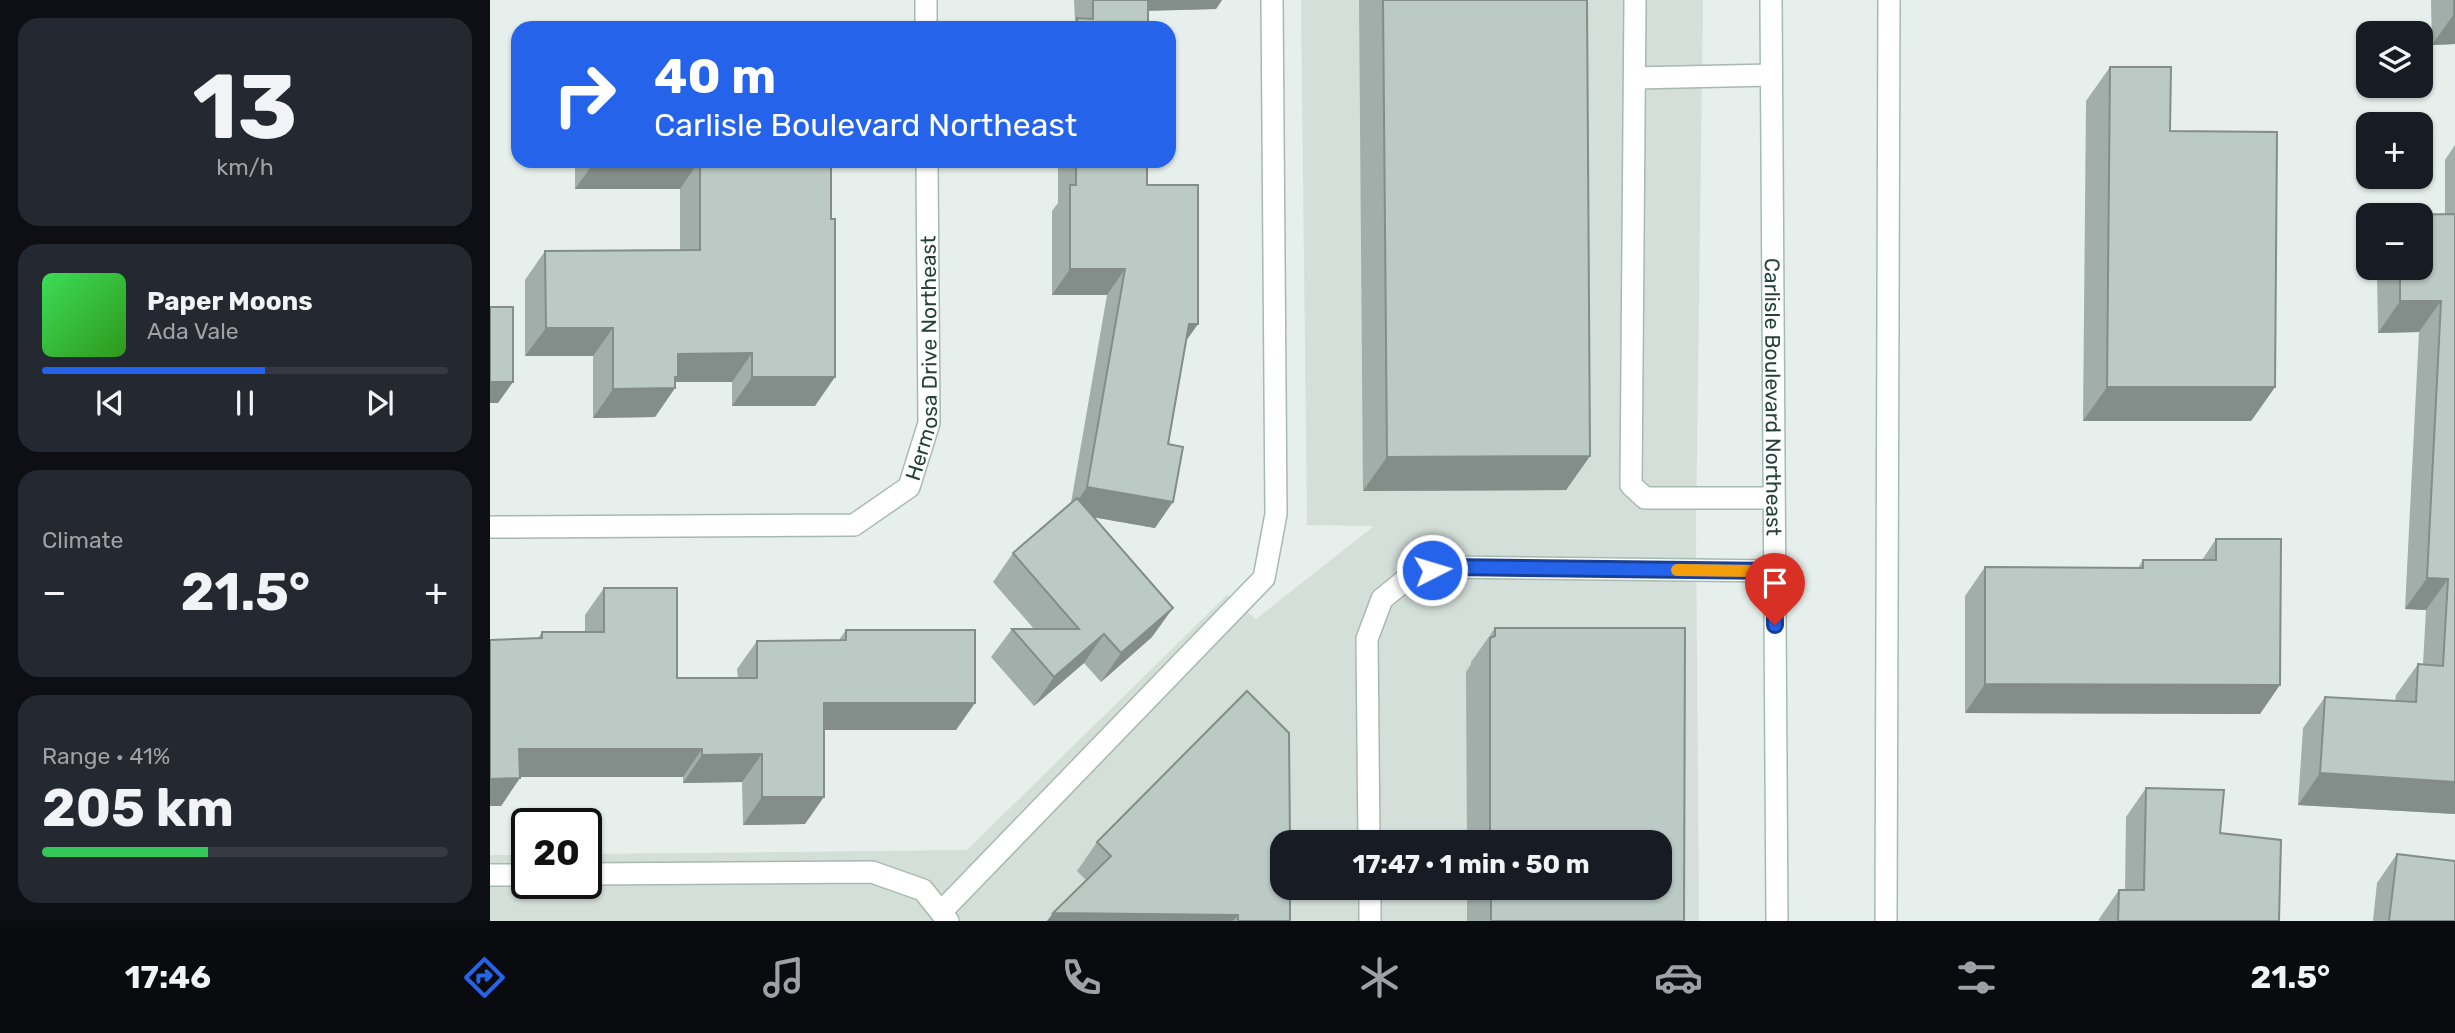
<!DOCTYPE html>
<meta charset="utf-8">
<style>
body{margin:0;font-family:Rubik,sans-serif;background:#242831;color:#f1f3f6;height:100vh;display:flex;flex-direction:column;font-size:26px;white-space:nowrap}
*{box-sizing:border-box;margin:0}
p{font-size:23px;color:#9ea1a6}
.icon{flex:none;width:38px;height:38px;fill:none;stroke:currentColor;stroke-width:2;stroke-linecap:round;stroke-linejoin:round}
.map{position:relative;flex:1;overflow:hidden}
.panel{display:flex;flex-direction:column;gap:18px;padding:18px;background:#0d0f14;width:490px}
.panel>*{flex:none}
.hud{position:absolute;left:21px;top:21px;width:665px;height:147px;border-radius:21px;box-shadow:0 2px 5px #0004;background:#2563eb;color:#fff;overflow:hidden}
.tools{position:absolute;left:1866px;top:21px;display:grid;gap:14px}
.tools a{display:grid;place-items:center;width:77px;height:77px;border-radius:14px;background:#171b24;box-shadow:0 2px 5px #0004;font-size:35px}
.speed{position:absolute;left:21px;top:808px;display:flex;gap:14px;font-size:35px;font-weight:700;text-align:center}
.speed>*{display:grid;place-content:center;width:91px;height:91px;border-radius:50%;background:#171b24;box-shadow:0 2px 5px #0004;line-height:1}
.speed .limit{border:4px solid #111;border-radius:10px;background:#fff;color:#111}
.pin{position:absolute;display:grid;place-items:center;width:60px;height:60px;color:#fff;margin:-72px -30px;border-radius:50% 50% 50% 0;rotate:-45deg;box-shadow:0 0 7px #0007}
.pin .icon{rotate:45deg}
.me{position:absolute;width:77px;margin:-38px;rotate:85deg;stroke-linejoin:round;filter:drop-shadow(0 0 5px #0008)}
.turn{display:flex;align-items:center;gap:24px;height:147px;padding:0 28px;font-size:32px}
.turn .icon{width:91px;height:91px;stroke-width:2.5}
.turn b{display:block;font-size:49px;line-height:60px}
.big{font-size:52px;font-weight:700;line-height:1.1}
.panel .widget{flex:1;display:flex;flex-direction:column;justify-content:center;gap:10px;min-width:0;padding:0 24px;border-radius:21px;background:#242831}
.panel .dial{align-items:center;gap:0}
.dial b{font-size:91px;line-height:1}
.song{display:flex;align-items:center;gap:21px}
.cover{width:84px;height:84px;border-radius:10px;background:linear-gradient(135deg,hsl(130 70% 55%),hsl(110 70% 35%))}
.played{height:7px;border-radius:4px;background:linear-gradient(90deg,#2563eb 55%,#363941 55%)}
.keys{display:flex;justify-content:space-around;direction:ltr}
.heat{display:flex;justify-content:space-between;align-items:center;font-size:38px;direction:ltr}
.charge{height:10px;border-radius:5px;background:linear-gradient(90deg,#34c759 41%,#363941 0)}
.trip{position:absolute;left:780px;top:830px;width:402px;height:70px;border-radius:21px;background:#171b24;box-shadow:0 2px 5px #0004;font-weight:700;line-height:70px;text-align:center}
.tab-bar{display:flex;height:112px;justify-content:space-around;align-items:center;background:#090b0e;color:#9ea1a6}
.tab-bar .icon{width:49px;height:49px}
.tab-bar .on{color:#2563eb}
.tab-bar b{font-size:32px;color:#f1f3f6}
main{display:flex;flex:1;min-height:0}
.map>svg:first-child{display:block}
.built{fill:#d4dfda;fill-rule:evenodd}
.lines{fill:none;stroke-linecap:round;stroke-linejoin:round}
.service-casing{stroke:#a8b8b2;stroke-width:24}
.minor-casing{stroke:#a8b8b2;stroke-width:24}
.secondary-casing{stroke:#a4bbb3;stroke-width:24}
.service{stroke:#fff;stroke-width:21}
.minor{stroke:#fff;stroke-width:21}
.secondary{stroke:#fff;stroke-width:21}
.wall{fill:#a1aea9}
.shaded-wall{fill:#838d89}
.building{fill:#bbcac4;stroke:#838d89;stroke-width:2}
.route-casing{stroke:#184099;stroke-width:18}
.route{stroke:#2563eb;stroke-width:12}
.slow{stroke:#f59e0b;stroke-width:12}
.labels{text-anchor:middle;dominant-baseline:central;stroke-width:5;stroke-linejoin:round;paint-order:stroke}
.street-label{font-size:21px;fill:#24423a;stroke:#f7fbf9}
</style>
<main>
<section class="panel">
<div class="widget dial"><b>13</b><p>km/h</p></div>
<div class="widget">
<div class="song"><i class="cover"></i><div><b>Paper Moons</b><p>Ada Vale</p></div></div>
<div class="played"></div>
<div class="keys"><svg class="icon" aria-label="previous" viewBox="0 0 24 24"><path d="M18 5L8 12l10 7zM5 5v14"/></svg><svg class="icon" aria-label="pause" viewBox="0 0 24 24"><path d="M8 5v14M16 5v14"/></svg><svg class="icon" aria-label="next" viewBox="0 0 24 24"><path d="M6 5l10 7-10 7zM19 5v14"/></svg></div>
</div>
<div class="widget"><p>Climate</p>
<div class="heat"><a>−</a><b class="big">21.5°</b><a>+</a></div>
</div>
<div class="widget"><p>Range · 41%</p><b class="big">205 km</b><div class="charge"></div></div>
</section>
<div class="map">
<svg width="1965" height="921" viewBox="0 0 1965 921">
<rect width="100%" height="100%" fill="#e6efeb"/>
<path class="built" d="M811,0H1213L1206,528L1209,921H0V855H37V884H96V854L477,850L737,595L766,619L884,526L817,525ZM793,842H1171V887H793Z"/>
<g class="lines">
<defs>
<g id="service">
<path d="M1145,0L1141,485L1155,498H1284"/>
<path d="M1145,78L1281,75"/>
<path d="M879,842L877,639L892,599L924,573L959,567L1284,571"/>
<path d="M96,874L382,872L433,890L458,921"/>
<path d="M0,875H37"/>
<path d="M880,887V921"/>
<path d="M451,912L774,578L786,514L782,0"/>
</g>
<g id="minor">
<path d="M436,28V0"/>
<path id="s1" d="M0,527L364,525L419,487L439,423L437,161"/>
</g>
<g id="secondary">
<path id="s2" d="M1281,0L1287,921"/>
<path d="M1396,921L1399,0"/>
</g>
</defs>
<use href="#service" class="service-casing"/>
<use href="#minor" class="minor-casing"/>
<use href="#secondary" class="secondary-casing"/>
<use href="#service" class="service"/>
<use href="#minor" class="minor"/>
<use href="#secondary" class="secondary"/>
</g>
<g class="wall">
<path d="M584,0H732L726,9L658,11V28H580L585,21Z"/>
<path d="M869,0H1097L1100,456L1076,490L873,491Z"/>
<path d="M1941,0H1965V44L1942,45Z"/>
<path d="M1620,67L1680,131L1785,387L1761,421H1593L1596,101Z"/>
<path d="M1965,145V814L1808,805L1813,728L1835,697L1905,701L1906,695L1928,664H1933L1936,610L1915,609L1929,332L1888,333L1887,268H1930L1955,214V160Z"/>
<path d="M85,161H341L325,406H242V382H185V388L165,417L103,418V356H35V280L55,251L190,250V189H85Z"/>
<path d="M568,161H657V185L708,324L696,341L665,528L603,517L662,637L611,682L594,663L544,706L501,657L522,629H544L503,582L523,553L581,503L617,295H562V211L568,203Z"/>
<path d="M1726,539L1770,714L1475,713V596L1495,567L1648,568L1653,560H1712Z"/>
<path d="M114,588L187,678H248L247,669L267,641L349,640L356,630L466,730H334L315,824L253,825L252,782L193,783V777H30L11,806H0V640L48,638L52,632H95V615Z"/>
<path d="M1005,628H1195L1194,921H977V887H1171V842H977L976,672L981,664V662Z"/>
<path d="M1656,788L1730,833L1789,921H1609V919L1629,890H1635L1636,817Z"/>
<path d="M607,842L800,921H557L596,880L587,871Z"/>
<path d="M1907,854L1965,921H1883L1887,883Z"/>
</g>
<g class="shaded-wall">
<path d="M648,0H732L726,9L640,11Z"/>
<path d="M1964,14H1965V44L1942,45Z"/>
<path d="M105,161H209L190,189H85Z"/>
<path d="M580,269H635L617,295H562Z"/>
<path d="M1910,301H1951L1929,332L1888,333Z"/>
<path d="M699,324H708L690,349Z"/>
<path d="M56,328H123L103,356H35Z"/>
<path d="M262,353L242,382H185V388L165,417L103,418L123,389L188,354Z"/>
<path d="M262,377H345L325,406H242Z"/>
<path d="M0,382H23L8,403H0Z"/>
<path d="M1617,387H1785L1761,421H1593Z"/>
<path d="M1100,456L1076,490L873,491L897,457Z"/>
<path d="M597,487L683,502L665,528L579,513Z"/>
<path d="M1937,578L1958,579L1936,610L1915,609Z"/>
<path d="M683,608L662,637L611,682L631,653Z"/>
<path d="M614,634L594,663L544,706L564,677Z"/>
<path d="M1495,684L1790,685L1770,714L1475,713Z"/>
<path d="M334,703H485L466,730H315Z"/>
<path d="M29,749H212L193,777H10Z"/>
<path d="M272,754L252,782L193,783L212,755Z"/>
<path d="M1830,773L1965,782V814L1808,805Z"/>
<path d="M30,778L11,806H0V779Z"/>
<path d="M272,797H334L315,824L253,825Z"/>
<path d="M563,913L748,915L743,921H557Z"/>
</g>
<g class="building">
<path d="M603,0H658V28H587V18L603,19Z"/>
<path d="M893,0H1097L1100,456L897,457Z"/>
<rect x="1964" y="0" width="1" height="14"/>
<rect x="216" y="26" width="60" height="2"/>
<path d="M1620,67H1681L1680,131L1787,132L1785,387H1617Z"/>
<path d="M210,161H341V219H345V377H262V353L188,354V377H185V388L123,389V328H56L55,251L210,250Z"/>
<path d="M586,161H657V185H708V324H699L678,444L693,447L683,502L597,487L635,269H580V185H586Z"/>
<path d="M1965,214V782L1830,773L1835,697L1926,702L1928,664L1953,666L1958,579L1937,578L1951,301H1910V268H1930V215H1909Z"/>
<rect x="0" y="307" width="23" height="75"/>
<path d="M587,498L683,608L631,653L614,634L564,677L522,629H589L523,553Z"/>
<path d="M1726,539H1791L1790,685L1495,684V567L1653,568V560H1726Z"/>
<path d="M114,588H187V678H267V641L356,640V630H485V703H334V797H272V754L212,755V749H29L30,778L0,779V640L52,638V632H114Z"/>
<path d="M1005,628H1195L1194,921H1001V887H1171V842H1000V638L1005,636Z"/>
<path d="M757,691L799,733L800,842H793V887H800V921H748V915L563,913L621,856L607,842Z"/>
<path d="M1656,788L1734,790L1730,833L1791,840L1789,921H1628L1629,890H1654Z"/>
<path d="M1907,854L1965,861V921H1899Z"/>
</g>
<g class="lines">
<defs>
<path id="route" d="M942,570L959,567L1284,571L1285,625"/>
</defs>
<use href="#route" class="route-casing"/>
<use href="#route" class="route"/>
<path class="slow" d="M1187,570L1267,571"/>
</g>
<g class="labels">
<g class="street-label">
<text stroke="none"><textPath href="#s1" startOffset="562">Hermosa Drive Northeast</textPath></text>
<text stroke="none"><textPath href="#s2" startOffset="397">Carlisle Boulevard Northeast</textPath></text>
</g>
</g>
</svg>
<div class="tools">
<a><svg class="icon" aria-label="layers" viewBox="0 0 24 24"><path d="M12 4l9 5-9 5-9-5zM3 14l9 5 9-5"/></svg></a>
<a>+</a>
<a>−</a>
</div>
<div class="speed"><div class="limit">20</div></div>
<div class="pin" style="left:1285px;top:625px;background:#d93025"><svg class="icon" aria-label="arrive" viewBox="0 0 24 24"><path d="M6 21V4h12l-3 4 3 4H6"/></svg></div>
<svg class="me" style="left:942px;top:570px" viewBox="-20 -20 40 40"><circle r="17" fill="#2563eb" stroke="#fff" stroke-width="3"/><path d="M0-11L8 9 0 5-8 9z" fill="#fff"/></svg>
<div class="trip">17:47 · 1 min · 50 m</div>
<div class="hud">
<div class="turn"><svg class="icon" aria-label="right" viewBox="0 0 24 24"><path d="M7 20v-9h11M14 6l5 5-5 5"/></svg><div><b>40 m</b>Carlisle Boulevard Northeast</div></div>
</div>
</div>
</main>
<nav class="tab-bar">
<b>17:46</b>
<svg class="icon on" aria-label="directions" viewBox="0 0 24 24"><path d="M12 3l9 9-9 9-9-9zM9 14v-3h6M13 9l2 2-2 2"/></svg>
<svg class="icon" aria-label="music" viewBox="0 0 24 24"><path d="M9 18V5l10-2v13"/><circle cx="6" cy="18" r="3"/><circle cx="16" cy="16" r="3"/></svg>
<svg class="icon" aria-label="phone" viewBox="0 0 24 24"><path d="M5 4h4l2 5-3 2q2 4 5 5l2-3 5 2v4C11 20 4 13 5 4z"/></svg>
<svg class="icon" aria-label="climate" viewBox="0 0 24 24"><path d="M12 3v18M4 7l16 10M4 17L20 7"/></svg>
<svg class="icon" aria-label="car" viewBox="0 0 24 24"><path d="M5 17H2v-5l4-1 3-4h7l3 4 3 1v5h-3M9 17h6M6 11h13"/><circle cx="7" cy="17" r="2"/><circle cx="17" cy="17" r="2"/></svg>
<svg class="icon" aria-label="filters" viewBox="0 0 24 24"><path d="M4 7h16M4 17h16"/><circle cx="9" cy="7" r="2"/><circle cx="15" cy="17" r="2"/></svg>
<b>21.5°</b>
</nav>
